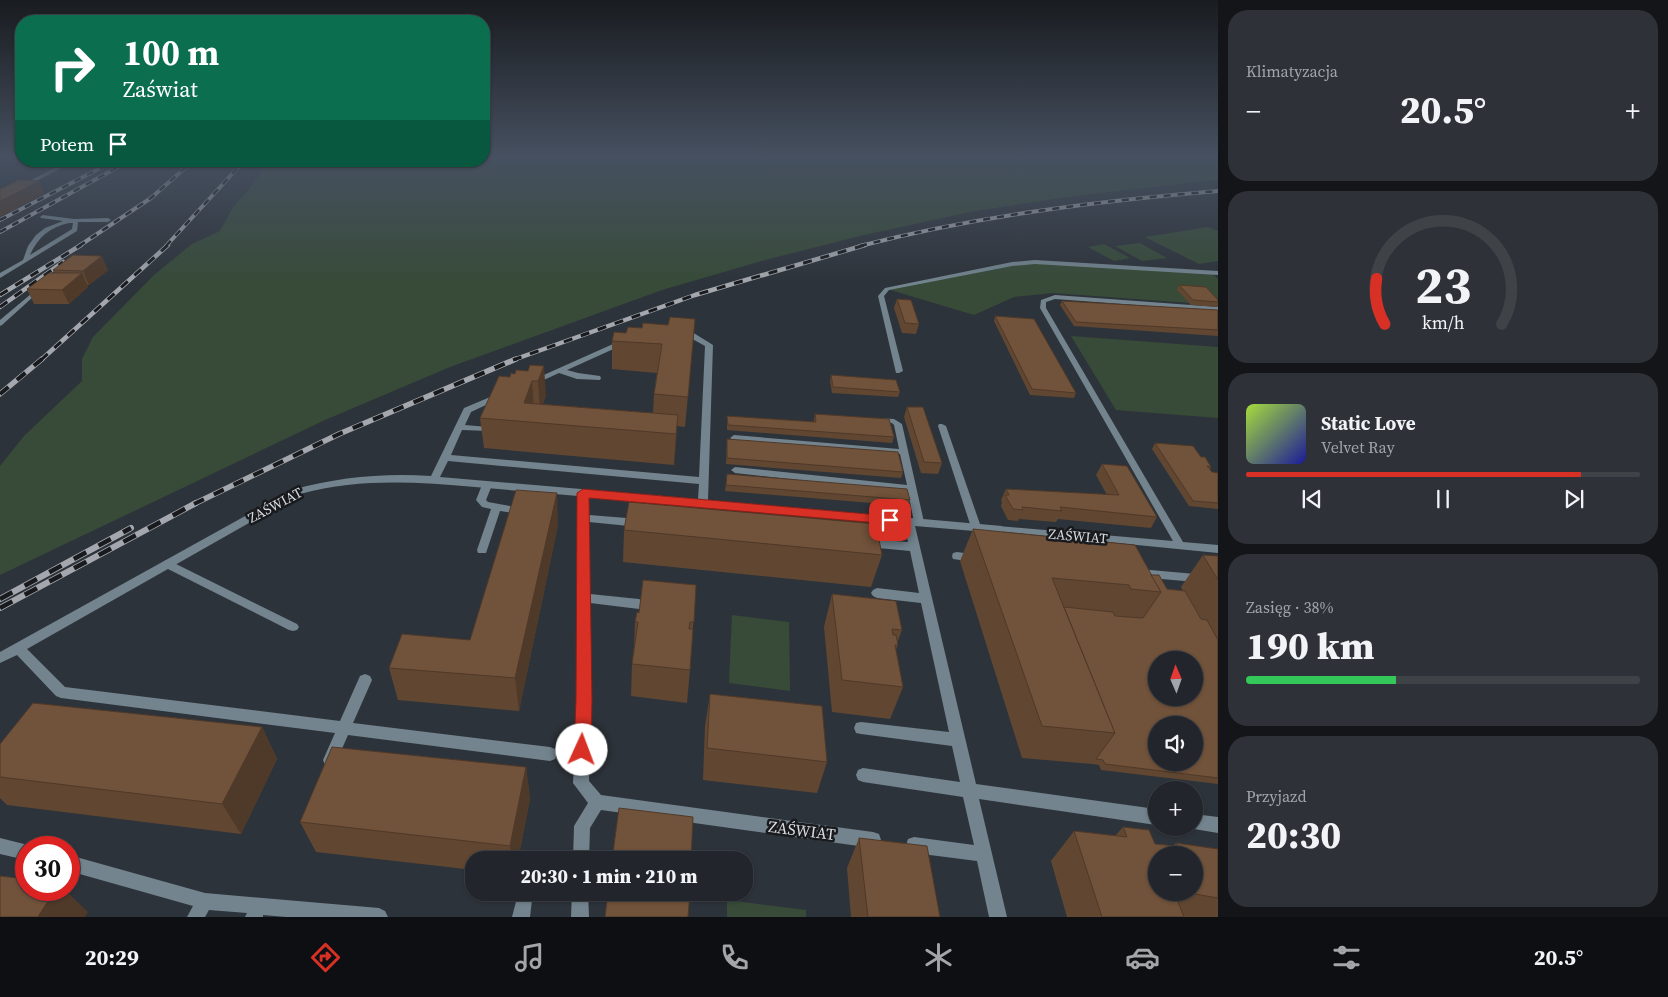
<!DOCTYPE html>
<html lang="pl">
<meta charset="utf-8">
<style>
body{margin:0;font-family:"Source Serif 4",serif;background:#2e3238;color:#f1f3f6;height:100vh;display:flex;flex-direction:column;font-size:19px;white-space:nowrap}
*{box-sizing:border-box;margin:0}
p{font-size:16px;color:#a2a5a9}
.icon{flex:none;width:28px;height:28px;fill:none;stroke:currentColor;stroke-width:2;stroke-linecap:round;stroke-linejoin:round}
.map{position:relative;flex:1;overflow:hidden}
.drawer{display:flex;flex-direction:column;gap:10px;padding:10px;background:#131518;width:450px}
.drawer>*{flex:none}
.top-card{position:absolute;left:15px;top:15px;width:475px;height:152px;border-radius:20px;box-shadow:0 1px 4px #0004,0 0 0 1px #3f4348;background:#0b6e4f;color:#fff;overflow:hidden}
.needle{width:32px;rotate:358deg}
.fabs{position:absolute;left:1148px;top:651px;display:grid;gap:10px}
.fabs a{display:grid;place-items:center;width:55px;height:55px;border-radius:50%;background:#22262c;box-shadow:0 1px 4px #0004,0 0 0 1px #3f4348;font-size:25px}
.speed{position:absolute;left:15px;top:836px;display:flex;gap:10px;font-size:25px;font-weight:700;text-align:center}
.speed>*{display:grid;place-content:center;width:65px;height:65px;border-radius:50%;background:#22262c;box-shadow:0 1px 4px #0004,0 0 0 1px #3f4348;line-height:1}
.speed .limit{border:8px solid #d22;background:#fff;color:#111}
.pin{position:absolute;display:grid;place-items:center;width:42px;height:42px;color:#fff;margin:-21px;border-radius:10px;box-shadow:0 2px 8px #0006}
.me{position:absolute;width:55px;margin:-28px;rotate:2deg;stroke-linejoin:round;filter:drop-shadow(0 0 4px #0008)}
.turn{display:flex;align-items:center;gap:18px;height:105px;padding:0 25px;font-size:22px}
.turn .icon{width:65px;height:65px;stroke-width:2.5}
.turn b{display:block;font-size:35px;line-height:42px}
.then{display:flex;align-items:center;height:48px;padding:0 25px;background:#0003;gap:10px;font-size:19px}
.big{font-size:38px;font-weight:800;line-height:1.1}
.drawer .tile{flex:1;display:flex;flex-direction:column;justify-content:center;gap:8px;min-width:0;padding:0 18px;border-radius:20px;background:#2e3238}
.drawer .dial{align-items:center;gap:0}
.dial svg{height:130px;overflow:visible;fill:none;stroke:#3f4348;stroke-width:7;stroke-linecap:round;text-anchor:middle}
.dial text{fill:#f1f3f6;stroke:none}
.song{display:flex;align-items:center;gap:15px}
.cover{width:60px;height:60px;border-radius:8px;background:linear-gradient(135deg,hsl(80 70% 55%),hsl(240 70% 35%))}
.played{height:5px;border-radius:2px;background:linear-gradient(90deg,#d93025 85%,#3f4348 85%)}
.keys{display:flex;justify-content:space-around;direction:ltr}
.heat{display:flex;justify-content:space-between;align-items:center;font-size:28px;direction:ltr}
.charge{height:8px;border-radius:4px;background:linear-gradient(90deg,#34c759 38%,#3f4348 0)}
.trip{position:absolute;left:465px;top:851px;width:288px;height:50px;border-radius:20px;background:#22262c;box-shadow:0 1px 4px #0004,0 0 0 1px #3f4348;font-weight:800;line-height:50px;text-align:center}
.tab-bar{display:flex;height:80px;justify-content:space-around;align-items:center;background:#0e0f12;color:#a2a5a9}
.tab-bar .icon{width:35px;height:35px}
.tab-bar .on{color:#d93025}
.tab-bar b{font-size:22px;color:#f1f3f6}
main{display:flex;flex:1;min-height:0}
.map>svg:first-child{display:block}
.green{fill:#374b38}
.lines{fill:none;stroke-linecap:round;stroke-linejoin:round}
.service{fill:#73848e;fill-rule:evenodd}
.minor{fill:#73848e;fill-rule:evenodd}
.rail-far3-casing{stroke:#a4a8ae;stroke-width:4}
.rail-far2-casing{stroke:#a4a8ae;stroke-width:4.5}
.rail-far1-casing{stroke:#a4a8ae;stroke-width:5.5}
.rail-casing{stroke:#a4a8ae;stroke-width:6}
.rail-far3{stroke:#181a1d;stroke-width:2.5;stroke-dasharray:7;stroke-linecap:butt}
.rail-far2{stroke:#181a1d;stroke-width:3;stroke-dasharray:9;stroke-linecap:butt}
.rail-far1{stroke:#181a1d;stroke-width:4;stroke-dasharray:11;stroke-linecap:butt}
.rail{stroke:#181a1d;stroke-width:4.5;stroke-dasharray:14;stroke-linecap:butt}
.wall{fill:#614732;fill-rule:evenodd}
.shaded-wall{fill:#4f3929}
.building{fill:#71523a;stroke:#4f3929;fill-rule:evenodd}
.route{fill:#d93025;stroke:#8d1f18}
.labels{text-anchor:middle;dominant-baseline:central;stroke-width:5;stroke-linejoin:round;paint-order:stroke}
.street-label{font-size:14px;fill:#d8dbe0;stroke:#181a1d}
.near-street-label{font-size:16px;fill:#d8dbe0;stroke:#181a1d}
</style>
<main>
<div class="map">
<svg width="1218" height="917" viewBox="0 0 1218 917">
<rect width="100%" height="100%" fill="#2d333a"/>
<g class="green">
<path d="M484,156H1218V180L1082,195L975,211L864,235L765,260L662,290L450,367L325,420L0,575V466L24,436L82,381V359L93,337L154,275L192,244L220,231L233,207L251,187L268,161H484Z"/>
<path d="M1208,227L1218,231V261L1199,264L1145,237Z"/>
<path d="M1140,243L1167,258L1142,261L1115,246Z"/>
<path d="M1104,244L1130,258L1114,261L1088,247Z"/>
<path d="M1035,262L1211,272L1218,279V305L1053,293L1014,297L974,315L887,289L1012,264Z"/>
<path d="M1071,336L1218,347V418L1116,410Z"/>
<path d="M732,615L789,622L790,691L729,683Z"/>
<path d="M727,900L806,910V917H727Z"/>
</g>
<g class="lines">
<g class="service">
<path d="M56,161H61L64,166L60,167Z"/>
<path d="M43,215L74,219L108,218L111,220L108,222H78L77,231L0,278V273L23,260L28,246L36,235L45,228L63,221L41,218L40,217ZM69,223H73L72,229L30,255C38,237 50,227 69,223Z"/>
<path d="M1035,260L1218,271V275L1035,264L1012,266L889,290L884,296L903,371L899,373H896L878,296L885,288L1012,262Z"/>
<path d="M31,294L33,295V297L2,325L0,326V320Z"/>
<path d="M1055,295L1218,307V311L1055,299L1046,302V308L1183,542L1218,545V553L995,531L993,529L995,527L998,526L1173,541L1040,308L1041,300Z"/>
<path d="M877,418L894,419L902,424L924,522L922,524H916L914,522L908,492L735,473L731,470L735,467L907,485L900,454L734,441L730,438L734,435L899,449L894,425L892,423L877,422L876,420Z"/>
<path d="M939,424H942L946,426L981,527L979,529H973L971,527L938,426Z"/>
<path d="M487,482L492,485L486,500L488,502L521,508L524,509L526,511L524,513L521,514L500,511L486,553H478L477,550L491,509L482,507L476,500L482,485Z"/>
<path d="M957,552L978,555L979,558L978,561L974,562L953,559L952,556L953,553Z"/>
<path d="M168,560L297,624L299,627L297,630L293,631L289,630L164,567L163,564L164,561Z"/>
<path d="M1139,569L1218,576V584L1139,577L1135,576L1134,573L1135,570Z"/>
</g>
<g class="minor">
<path d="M68,161H75L0,200V196Z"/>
<path d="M678,331L692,332L713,345L708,500L1002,526L1004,529L1002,532L998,533L915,526L976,784L1156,809V825L979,799L1007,917H989L977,861L914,853L908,851L906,845L908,839L914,837L974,845L963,797L863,782L858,780L856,775L858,770L863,768L960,782L952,746L861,734L856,733L854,728L856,723L861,722L949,732L921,603L877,598L873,596L871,593L873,590L877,588L919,593L910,551L868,547L864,546L862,543L864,540L868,539L908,542L904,525L588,497L589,515L639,519L643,520L645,523L643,526L639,527L589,522L590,594L639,599L643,601L645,604L643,607L639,609L590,603L591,700L589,781L601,795L873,832L879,834L881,840L879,846L873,848L601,810L590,828L589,860H573L574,826L588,803L573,783L577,700L578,496C543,493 509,490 475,487C414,482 360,478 300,494L27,649L65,687L340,721L360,676L365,674L370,676L372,680L353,723L550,747L555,749L557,754L555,759L550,761L348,735L335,765L330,767L325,765L323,760L335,733L61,698L56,696L17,655L0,663V652L292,490C339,477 383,473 431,476L464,408L495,395L498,394L503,397L471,412L465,425L488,427L490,429L488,431L462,430L451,455L699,477L705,346L687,336L678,335ZM448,461L699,484L698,499L440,477Z"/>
<path d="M622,340H625L629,342L567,370L578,373L600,376L601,378L600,380L577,379L559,373L535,384L532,385L528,382Z"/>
<path d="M1194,814L1218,817V833L1188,828H1194Z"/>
<path d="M0,838L32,846V848H26V860L0,854Z"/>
<path d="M69,855L205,893L379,908L385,911L388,917H286L263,915V917H245L247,913L209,910L205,917H187L193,906L69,871Z"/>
<path d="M522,892L530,894L532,900L530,917H512L518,894Z"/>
<path d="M572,892H588L589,917H571Z"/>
</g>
<defs>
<g id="rail-far3">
<path d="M0,220L114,161"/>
<path d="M0,232L129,161"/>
<path d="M79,246L151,198L193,161"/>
<path d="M166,246L244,161"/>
<path d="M860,246C977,216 1098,201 1218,191"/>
</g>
<g id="rail-far2">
<path d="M0,295L81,245"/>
<path d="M0,307L63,262"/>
<path d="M41,360L168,245"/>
<path d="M513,360L695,295L865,245"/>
</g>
<g id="rail-far1">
<path d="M0,394L42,359"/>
<path d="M194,504L339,434L516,359"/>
</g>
<g id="rail">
<path d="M0,599L131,528"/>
<path d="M0,608L196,503"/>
</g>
</defs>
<use href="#rail-far3" class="rail-far3-casing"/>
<use href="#rail-far2" class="rail-far2-casing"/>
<use href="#rail-far1" class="rail-far1-casing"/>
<use href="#rail" class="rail-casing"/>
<use href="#rail-far3" class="rail-far3"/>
<use href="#rail-far2" class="rail-far2"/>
<use href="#rail-far1" class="rail-far1"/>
<use href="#rail" class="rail"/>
</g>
<g class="wall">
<path d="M53,270H108L89,285H87L88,287L69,304H34L27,289L54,273Z"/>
<path d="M1179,285L1218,300V307L1191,305L1177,290Z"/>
<path d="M897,299L919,324L916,334L902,333L894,308Z"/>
<path d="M1062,301L1218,310V336L1074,326L1060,305Z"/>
<path d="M995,316L1076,393L1074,398L1030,395L994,321Z"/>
<path d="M695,319L685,427L677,426L674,465L484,448L480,418L510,377L515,374L528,371L530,365L546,395L543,404L653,413L654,394L657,373L612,369V341L626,333L642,328L668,325Z"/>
<path d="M831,375L900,392L898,397L832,393L830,381Z"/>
<path d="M907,407L942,463L938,474L921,473L904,417Z"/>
<path d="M815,414L894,437L892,443L727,430V416L814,422V419Z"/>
<path d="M727,439L903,472L901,478L726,464Z"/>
<path d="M1155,443L1201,457L1211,467L1210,470L1212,472L1218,473V509L1189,506L1152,449Z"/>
<path d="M1102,464L1157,517L1151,528L1058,519L1056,522L1019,519L1018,521L1008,520L1001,506L1002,502L1001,500L1006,489L1107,495L1096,475Z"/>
<path d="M727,474L910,500L908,506L725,491Z"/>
<path d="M558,525L519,711L398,700L389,668L470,640Z"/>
<path d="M973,529L1151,575L1167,589L1183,591L1181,587L1203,555L1218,556V784L1101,770L1099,765L1092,764L1022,758L960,561Z"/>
<path d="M624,530L882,555L871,587L623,562Z"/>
<path d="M696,585L690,670L687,703L631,696L632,664L634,646L635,622L639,613Z"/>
<path d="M832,594L902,630L897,643L898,645L896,649L903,687L890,719L832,712L824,627Z"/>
<path d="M710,694L827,762L817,793L703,780L705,726Z"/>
<path d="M262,727L277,759L241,834L7,805L0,798V744Z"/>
<path d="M526,767L530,799L518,860H474V870L316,852L300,822Z"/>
<path d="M1123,827L1155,844L1173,846L1176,843L1218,849V917H1067L1051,861L1074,831L1115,836ZM1194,855V892H1156Z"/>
<path d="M859,838L940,917H851L847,868Z"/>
</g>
<g class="shaded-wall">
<path d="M0,156H2L3,160H0Z"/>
<path d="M40,181L45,193L0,217V201Z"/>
<path d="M102,256L108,270L89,285L83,271Z"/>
<path d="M82,273L88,287L69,304L62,290Z"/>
<path d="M695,319L693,347L685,427L688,397Z"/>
<path d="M544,366L546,395L540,411L538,381Z"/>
<path d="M532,381L534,411L524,403Z"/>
<path d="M678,415L676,445L674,465L676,434Z"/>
<path d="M557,493L558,525L519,711L515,678Z"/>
<path d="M262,727L277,759L241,834L222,804Z"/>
<path d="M526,767L530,799L518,860H513L510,846Z"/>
<path d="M55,890H65L88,912L85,917H38Z"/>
</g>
<g class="building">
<path d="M19,180L40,181L0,201V189Z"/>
<path d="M73,255L102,256L83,271L53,270Z"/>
<path d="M49,273H82L62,290L27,289Z"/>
<path d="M1179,285L1206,287L1218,300V302L1193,300Z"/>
<path d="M897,299L911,300L919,324L905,323Z"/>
<path d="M1062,301L1218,310V330L1076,322Z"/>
<path d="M995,316L1034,319L1076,393L1032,389Z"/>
<path d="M670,317L695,319L688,397L654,394L662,344L612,341L614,332L626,333L628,327L642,328L643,323L668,325Z"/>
<path d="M530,365L544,366L538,381H532L524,403L678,415L676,434L480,418L499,376L510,377L511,373L515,374L516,370L528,371Z"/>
<path d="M831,375L896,380L900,392L833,387Z"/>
<path d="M907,407H923L942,463L924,462Z"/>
<path d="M815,414L889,419L894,437L728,425L727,416L816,422Z"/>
<path d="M727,439L898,452L903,472L727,458Z"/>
<path d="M1155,443L1193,446L1201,457H1205L1211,467L1207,466L1212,472L1218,473V503L1193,501Z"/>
<path d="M1102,464L1127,466L1157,517L1060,507L1062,511L1022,507L1023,510L1013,509L1005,495H1009L1006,489L1119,495Z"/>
<path d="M727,474L907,489L910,500L726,485Z"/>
<path d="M516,490L557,493L515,678L389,668L402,634L470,640Z"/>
<path d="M629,502L876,524L882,555L624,530Z"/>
<path d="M973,529L1135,545L1161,592L1131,589L1129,585L1052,578L1115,733L1042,726Z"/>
<path d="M1203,555L1218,556V580Z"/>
<path d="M1151,575H1159L1167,589L1185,591L1201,619L1207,620L1218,640V778L1105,764L1103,760L1096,759L1115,733L1064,607L1113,612L1115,616L1143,618L1161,592ZM1156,660H1194V698H1156ZM1156,725H1194V762H1156Z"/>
<path d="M643,580L696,585L694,622H690L689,629H693L690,670L632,664L638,622H635L637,612L639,613Z"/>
<path d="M832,594L896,601L902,630L892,629L893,635H896L898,645H895L903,687L842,680Z"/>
<path d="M710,694L822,706L827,762L707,748Z"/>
<path d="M33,703L262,727L222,804L0,777V744Z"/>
<path d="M332,747L526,767L510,846L300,822Z"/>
<path d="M619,808L693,817L691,860H612Z"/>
<path d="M1123,827L1149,830L1155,844L1177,846L1176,843L1218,849V898L1184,892H1194V855H1156V892H1174L1184,917H1102L1074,831L1127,837Z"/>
<path d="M859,838L927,846L940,917H868Z"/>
<path d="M0,876L26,879V890H55L38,917H0Z"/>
<path d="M608,892H690L688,917H605Z"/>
</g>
<linearGradient id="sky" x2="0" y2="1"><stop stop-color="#191c20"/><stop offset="0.55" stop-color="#465060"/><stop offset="1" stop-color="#465060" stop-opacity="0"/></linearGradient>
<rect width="1218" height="284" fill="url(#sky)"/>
<path class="route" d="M583,489L890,516L896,520L890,524L589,498L592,700L591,750L588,755L582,758L576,755L574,750L576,700L577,493Z"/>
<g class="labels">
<g class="street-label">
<text transform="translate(275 505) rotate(-28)">ZAŚWIAT</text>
<text transform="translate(1078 536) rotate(5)">ZAŚWIAT</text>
</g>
<g class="near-street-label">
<text transform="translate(802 830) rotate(7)">ZAŚWIAT</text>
</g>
</g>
</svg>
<div class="fabs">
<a><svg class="needle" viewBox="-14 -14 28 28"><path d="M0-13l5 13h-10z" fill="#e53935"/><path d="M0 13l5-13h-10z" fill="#a2a5a9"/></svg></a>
<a><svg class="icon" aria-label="sound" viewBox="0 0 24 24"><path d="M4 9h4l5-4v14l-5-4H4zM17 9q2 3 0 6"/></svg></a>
<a>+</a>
<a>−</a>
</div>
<div class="speed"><div class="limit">30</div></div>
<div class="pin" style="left:890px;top:520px;background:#d93025"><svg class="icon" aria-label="arrive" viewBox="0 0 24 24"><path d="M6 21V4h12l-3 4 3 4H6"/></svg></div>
<svg class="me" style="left:582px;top:750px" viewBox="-20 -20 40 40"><circle r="19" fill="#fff"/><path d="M0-13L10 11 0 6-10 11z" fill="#d93025"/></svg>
<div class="trip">20:30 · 1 min · 210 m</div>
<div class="top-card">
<div class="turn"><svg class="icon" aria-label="right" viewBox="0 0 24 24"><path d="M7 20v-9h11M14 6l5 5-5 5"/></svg><div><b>100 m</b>Zaświat</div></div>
<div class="then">Potem<svg class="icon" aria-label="arrive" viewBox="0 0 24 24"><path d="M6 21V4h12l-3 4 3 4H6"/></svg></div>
</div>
</div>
<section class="drawer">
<div class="tile"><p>Klimatyzacja</p>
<div class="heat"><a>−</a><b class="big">20.5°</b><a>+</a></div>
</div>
<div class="tile dial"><svg viewBox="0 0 100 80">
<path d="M14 69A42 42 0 1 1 86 69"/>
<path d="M14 69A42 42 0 0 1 9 41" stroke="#d93025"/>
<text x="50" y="56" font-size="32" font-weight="700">23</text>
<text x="50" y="72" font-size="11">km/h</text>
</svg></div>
<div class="tile">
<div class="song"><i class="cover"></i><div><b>Static Love</b><p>Velvet Ray</p></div></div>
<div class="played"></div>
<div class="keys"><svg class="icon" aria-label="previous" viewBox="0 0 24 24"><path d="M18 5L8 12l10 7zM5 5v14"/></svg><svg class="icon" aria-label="pause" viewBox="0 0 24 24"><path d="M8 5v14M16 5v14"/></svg><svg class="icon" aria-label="next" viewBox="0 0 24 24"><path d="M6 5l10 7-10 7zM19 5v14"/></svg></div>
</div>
<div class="tile"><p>Zasięg · 38%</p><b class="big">190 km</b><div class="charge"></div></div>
<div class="tile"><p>Przyjazd</p><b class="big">20:30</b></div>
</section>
</main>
<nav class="tab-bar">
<b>20:29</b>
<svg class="icon on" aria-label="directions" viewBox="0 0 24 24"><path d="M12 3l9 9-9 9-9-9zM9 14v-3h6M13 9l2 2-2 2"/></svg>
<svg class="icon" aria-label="music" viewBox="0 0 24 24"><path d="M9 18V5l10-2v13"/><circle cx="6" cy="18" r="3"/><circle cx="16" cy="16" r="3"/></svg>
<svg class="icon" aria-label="phone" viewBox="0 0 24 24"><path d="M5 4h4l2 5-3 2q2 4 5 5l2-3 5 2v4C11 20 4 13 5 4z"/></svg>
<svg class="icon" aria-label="climate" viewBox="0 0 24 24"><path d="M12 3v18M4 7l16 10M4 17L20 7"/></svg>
<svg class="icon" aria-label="car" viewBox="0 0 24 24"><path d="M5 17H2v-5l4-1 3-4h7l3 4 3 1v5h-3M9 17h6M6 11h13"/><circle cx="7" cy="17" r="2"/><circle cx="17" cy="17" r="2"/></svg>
<svg class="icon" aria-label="filters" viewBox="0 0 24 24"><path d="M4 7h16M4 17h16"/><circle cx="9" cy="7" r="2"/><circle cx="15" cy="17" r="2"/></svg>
<b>20.5°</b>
</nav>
